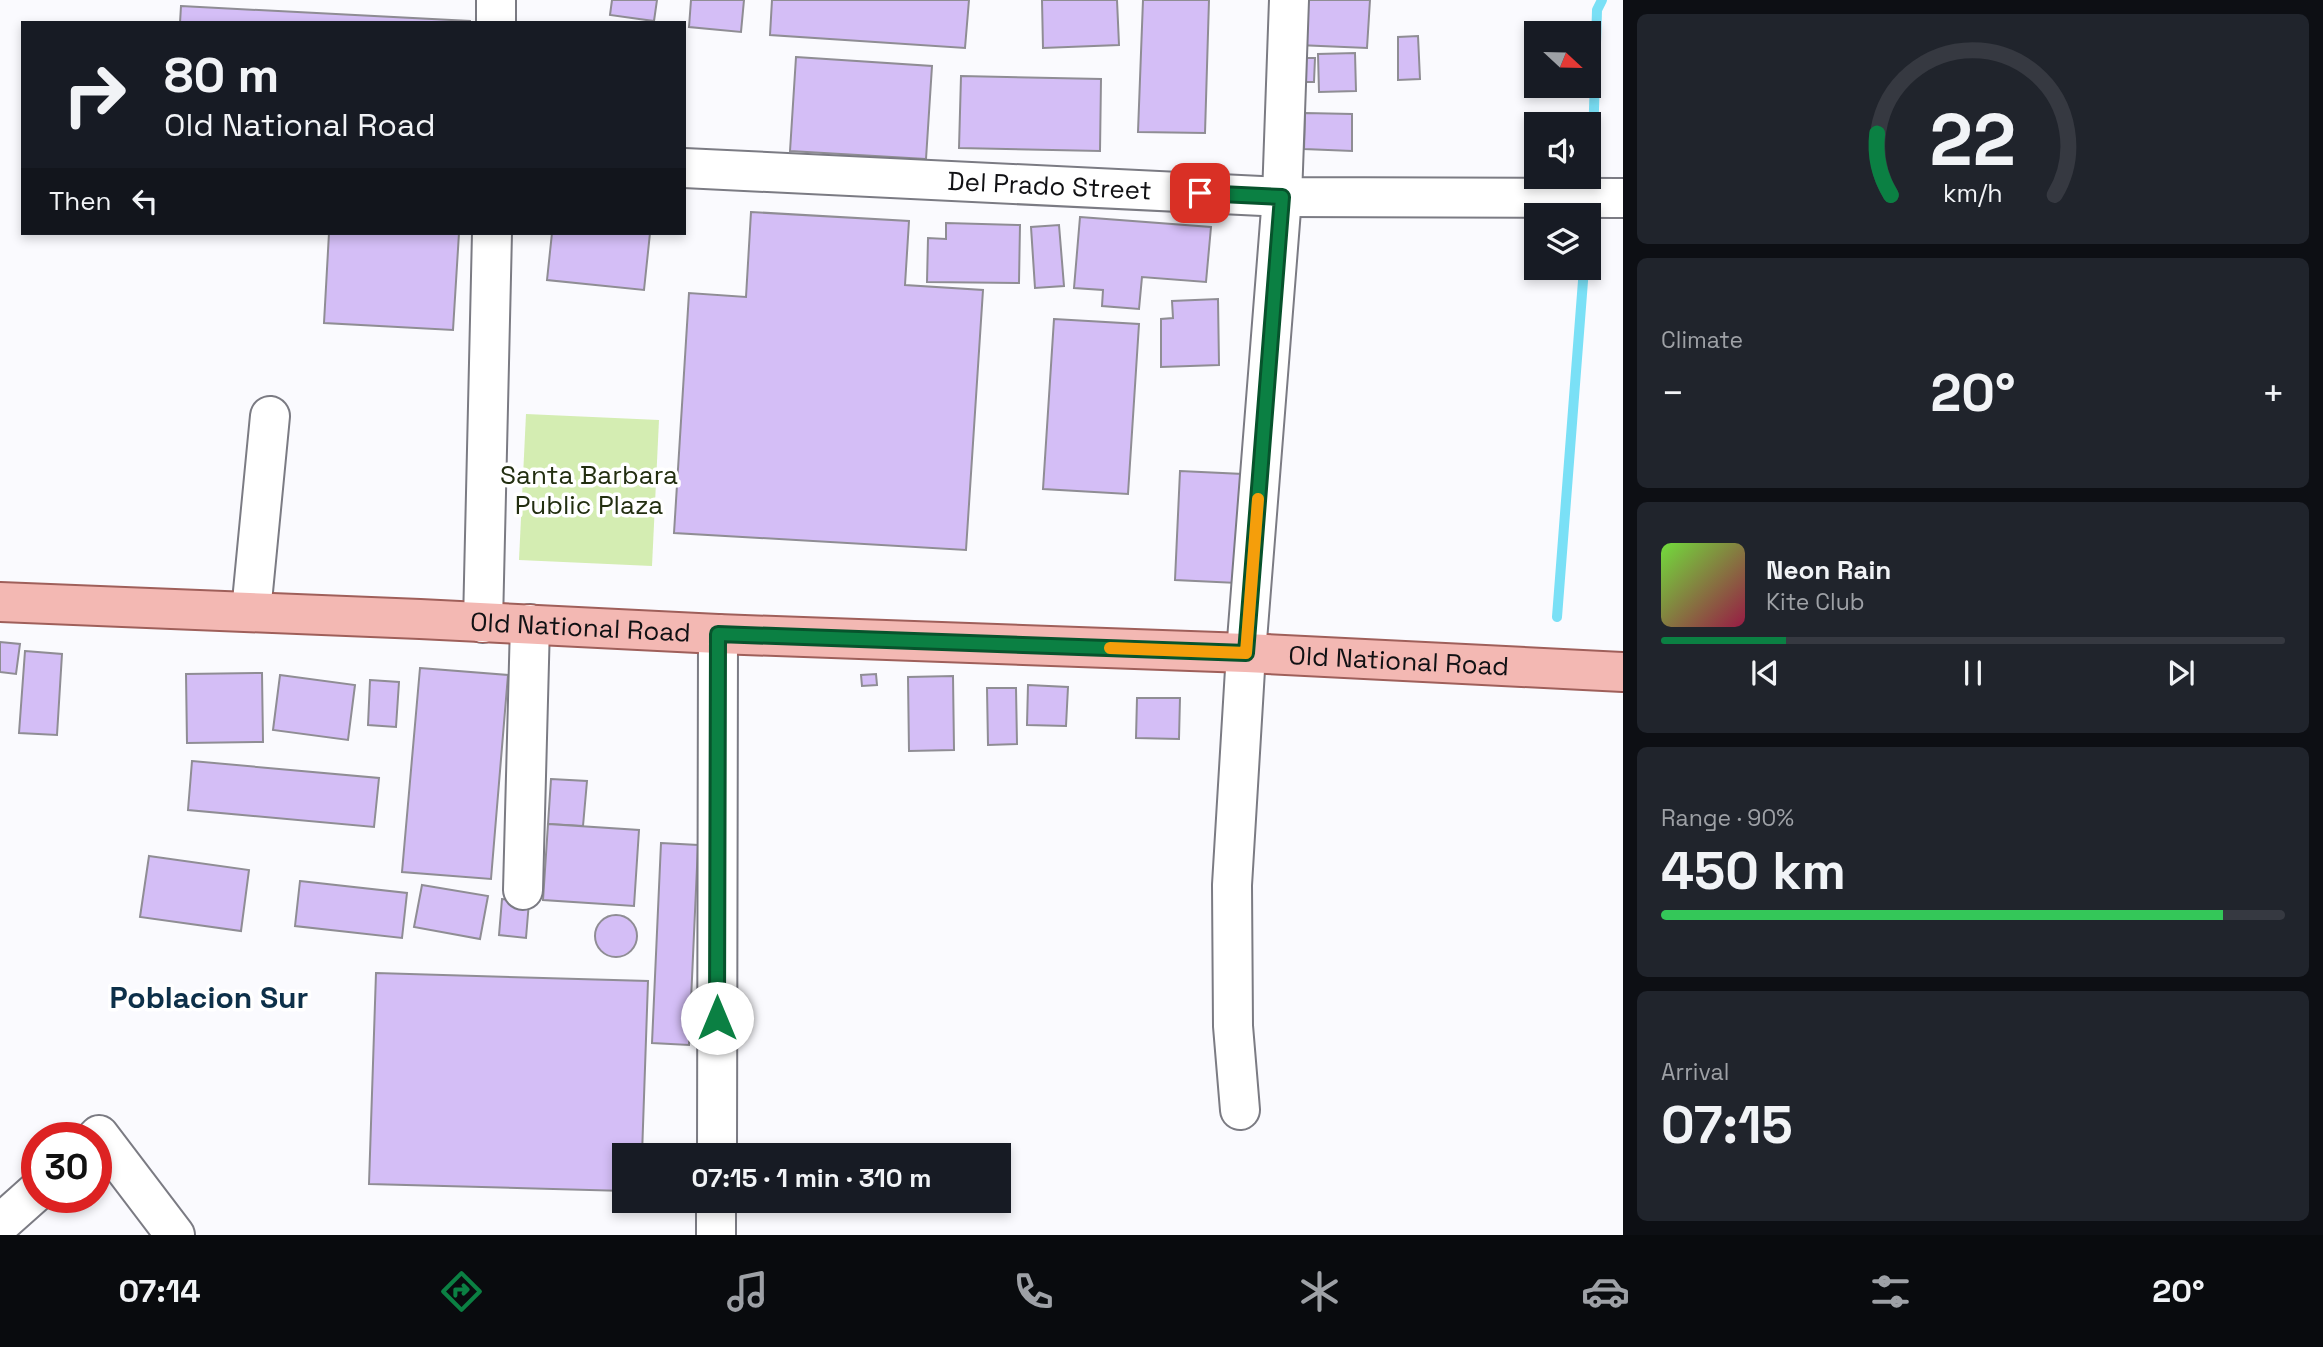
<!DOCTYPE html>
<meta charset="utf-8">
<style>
body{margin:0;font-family:"Space Grotesk",sans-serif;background:#20242c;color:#f1f3f6;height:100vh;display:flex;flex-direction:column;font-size:26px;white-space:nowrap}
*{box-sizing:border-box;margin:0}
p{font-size:23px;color:#9ea1a6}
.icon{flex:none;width:38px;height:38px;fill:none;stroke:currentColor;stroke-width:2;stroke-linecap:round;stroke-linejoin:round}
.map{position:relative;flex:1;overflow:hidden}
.drawer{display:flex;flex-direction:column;gap:14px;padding:14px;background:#0d0f14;width:700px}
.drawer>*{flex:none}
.guide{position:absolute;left:21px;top:21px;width:665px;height:214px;border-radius:0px;box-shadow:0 4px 10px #0003;background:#171b24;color:#f1f3f6;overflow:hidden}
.needle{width:46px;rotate:112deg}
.fabs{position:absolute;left:1524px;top:21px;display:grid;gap:14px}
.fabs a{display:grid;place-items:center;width:77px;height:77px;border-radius:0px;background:#171b24;box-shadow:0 4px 10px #0003;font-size:35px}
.speed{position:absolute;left:21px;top:1122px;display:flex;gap:14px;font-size:35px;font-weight:700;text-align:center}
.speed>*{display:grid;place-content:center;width:91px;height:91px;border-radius:50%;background:#171b24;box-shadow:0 4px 10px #0003;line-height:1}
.speed .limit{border:10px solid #d22;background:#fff;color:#111}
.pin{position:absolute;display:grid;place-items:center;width:60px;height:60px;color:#fff;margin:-30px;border-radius:14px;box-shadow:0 4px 10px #0006}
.me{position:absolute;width:77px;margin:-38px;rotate:0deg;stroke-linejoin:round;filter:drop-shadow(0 0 5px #0008)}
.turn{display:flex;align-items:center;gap:24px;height:147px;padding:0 28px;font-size:32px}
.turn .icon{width:91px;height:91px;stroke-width:2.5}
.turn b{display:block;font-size:49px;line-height:60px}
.then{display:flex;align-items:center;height:66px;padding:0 28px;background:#0003;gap:14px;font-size:26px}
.big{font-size:52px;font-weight:700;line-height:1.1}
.drawer .tile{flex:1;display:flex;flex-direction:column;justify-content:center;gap:10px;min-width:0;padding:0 24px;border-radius:10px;background:#20242c}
.drawer .dial{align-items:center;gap:0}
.dial svg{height:182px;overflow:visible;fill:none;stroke:#363941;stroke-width:7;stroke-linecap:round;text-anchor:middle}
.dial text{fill:#f1f3f6;stroke:none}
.song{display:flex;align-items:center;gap:21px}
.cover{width:84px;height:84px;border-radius:10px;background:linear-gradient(135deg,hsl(100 70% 55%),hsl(340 70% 35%))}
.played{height:7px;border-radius:4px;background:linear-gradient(90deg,#0b8043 20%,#363941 20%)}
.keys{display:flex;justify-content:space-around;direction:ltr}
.heat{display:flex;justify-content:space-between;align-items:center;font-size:38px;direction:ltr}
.charge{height:10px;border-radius:5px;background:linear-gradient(90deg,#34c759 90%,#363941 0)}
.trip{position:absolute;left:612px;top:1143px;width:399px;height:70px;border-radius:0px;background:#171b24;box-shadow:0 4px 10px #0003;font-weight:700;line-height:70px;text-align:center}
.tab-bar{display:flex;height:112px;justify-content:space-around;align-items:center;background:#090b0e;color:#9ea1a6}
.tab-bar .icon{width:49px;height:49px}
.tab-bar .selected{color:#0b8043}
.tab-bar b{font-size:32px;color:#f1f3f6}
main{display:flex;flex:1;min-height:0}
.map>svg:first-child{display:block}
.green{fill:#d4edb2}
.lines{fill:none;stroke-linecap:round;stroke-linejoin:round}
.stream{stroke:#7ae0f6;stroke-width:10}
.building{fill:#d4bef6;stroke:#8f8d94;stroke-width:2}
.minor-casing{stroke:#7b7b83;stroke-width:42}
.major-casing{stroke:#9f5f5a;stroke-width:42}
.minor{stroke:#fff;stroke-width:38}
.major{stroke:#f3b8b3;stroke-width:38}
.route-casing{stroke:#07532c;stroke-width:18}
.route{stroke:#0b8043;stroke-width:12}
.slow{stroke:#f59e0b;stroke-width:12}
.labels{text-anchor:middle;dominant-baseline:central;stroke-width:7;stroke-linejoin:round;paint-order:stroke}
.street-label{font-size:26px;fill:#111114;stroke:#fff}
.park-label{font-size:26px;fill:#222e10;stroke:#fff}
.quarter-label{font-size:30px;font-weight:bold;fill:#0d3049;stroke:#fff}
</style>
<main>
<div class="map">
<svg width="1623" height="1235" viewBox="0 0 1623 1235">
<rect width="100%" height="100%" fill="#fafafe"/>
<path class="green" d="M526,414L659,420L652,566L519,560Z"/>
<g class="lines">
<g class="stream">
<path d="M1592,175L1597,10L1602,0"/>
<path d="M1557,617L1584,268"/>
</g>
</g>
<g class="building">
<path d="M612,0H657L654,21L610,15Z"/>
<path d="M691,0H744L741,32L689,27Z"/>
<path d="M772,0H969L965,48L770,35Z"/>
<path d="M1042,0H1117L1119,45L1043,48Z"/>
<path d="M1143,0H1209L1205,133L1138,132Z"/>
<path d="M1300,0H1370L1367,48L1298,45Z"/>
<path d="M181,6L470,21V23H180Z"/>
<path d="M1418,36L1420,79L1398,80V37Z"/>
<path d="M1355,53L1356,91L1319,92L1318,54Z"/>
<path d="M796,57L932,66L926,159L790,151Z"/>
<path d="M1294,58H1315L1314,82H1294Z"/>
<path d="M961,76L1101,79L1100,151L959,148Z"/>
<path d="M1305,113L1352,114V151L1304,149Z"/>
<path d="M751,212L909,221L905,285L983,290L966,550L674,533L689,293L746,297Z"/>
<path d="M1080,217L1211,227L1206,282L1142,277L1139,309L1102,306L1103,290L1074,288Z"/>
<path d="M946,223L1020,225L1019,283L927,282L928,238L946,239Z"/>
<path d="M1059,225L1064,286L1035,288L1031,227Z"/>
<path d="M329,233H459L453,330L324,323Z"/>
<path d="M552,233H650L644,290L547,280Z"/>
<path d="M1218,299L1219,365L1161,367V319L1173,318L1172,301Z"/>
<path d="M1054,319L1139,324L1128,494L1043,489Z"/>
<path d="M1180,471L1243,474L1237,583L1175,580Z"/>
<path d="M0,642L20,644L16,674L0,672Z"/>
<path d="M25,651L62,654L57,735L19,733Z"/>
<path d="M420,668L508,675L491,879L402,872Z"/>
<path d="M262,673L263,742L187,743L186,674Z"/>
<path d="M876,674L877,685L862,686L861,675Z"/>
<path d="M280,675L355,685L348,740L273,730Z"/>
<path d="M953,676L954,750L909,751L908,677Z"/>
<path d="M370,680L399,682L396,727L368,725Z"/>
<path d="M1028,685L1068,687L1066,726L1027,725Z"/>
<path d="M987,688H1016L1017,744L988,745Z"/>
<path d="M1137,698H1180L1179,739L1136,738Z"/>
<path d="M192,761L379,778L374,827L188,810Z"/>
<path d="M551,779L587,781L583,826L548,824Z"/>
<path d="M548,824L639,830L634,906L543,900Z"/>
<path d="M661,843L698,845L689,1045L652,1043Z"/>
<path d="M149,856L249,870L241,931L140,917Z"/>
<path d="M300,881L407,893L402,938L295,926Z"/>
<path d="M422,885L488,896L480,939L414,927Z"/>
<path d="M502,899L529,902L526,938L499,935Z"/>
<circle cx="616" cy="936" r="21"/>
<path d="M376,973L648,981L642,1155H625V1191L369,1184Z"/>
</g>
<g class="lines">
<defs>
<g id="minor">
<path d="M496,23V0"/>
<path id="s1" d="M684,168L1282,197L1623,198"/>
<path d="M251,612L270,416"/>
<path d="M483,623L492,233"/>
<path d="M523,890L530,624"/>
<path d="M1240,1110L1233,1026L1232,885L1246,653L1282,197L1289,0"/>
<path d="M96,1138L99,1135L175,1235"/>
<path d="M717,1155L718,634"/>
<path d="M0,1224L37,1191"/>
<path d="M716,1235V1200"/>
</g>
<g id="major">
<path id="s2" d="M0,602L420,619L718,634L1246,653L1623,672"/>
</g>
</defs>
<use href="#minor" class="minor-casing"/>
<use href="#major" class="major-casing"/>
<use href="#minor" class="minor"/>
<use href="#major" class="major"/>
</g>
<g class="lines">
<defs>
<path id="route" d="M717,1018L718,634L1246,653L1282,197L1200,193"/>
</defs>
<use href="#route" class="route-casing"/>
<use href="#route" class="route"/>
<path class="slow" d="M1110,648L1246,653L1258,499"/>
</g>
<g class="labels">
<g class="street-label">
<text stroke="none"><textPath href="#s1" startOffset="366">Del Prado Street</textPath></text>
<text stroke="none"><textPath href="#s2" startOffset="581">Old National Road</textPath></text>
<text stroke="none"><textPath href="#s2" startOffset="1400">Old National Road</textPath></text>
</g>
<g class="park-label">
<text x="589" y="475">Santa Barbara<tspan x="589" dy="30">Public Plaza</tspan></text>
</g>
<g class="quarter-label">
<text x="209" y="997">Poblacion Sur</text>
</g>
</g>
</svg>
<div class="fabs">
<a><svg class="needle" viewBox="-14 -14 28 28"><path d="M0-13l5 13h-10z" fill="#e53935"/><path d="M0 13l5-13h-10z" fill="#9ea1a6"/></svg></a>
<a><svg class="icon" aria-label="sound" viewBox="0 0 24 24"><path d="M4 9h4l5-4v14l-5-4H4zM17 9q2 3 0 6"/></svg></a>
<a><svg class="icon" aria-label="layers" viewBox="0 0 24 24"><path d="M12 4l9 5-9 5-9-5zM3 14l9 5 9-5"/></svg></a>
</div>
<div class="speed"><div class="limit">30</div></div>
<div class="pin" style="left:1200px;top:193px;background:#d93025"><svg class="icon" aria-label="arrive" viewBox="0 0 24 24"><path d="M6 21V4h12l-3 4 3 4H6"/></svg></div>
<svg class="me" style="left:717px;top:1018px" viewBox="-20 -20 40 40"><circle r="19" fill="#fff"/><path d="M0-13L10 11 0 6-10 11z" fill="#0b8043"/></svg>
<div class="trip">07:15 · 1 min · 310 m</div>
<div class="guide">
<div class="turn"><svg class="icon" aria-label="right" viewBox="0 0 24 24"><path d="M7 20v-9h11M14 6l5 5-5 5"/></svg><div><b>80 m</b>Old National Road</div></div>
<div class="then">Then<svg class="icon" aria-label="left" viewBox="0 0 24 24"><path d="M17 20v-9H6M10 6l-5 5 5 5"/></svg></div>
</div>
</div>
<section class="drawer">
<div class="tile dial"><svg viewBox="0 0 100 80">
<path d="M14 69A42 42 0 1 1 86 69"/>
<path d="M14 69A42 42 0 0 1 8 42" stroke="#0b8043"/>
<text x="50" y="56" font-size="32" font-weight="700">22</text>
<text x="50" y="72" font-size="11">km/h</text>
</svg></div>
<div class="tile"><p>Climate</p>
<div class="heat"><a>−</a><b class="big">20°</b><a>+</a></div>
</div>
<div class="tile">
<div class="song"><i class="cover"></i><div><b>Neon Rain</b><p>Kite Club</p></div></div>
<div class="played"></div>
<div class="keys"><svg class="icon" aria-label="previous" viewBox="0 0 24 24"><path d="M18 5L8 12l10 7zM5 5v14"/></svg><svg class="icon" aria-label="pause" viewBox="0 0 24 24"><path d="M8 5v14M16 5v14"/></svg><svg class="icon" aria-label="next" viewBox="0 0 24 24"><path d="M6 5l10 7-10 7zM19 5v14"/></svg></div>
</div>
<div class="tile"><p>Range · 90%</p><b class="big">450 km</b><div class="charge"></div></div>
<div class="tile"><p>Arrival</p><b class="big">07:15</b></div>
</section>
</main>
<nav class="tab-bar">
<b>07:14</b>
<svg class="icon selected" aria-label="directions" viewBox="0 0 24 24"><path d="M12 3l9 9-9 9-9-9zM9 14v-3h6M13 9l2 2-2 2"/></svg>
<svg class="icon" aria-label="music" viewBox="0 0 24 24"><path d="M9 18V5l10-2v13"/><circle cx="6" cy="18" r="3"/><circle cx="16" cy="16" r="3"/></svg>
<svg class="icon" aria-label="phone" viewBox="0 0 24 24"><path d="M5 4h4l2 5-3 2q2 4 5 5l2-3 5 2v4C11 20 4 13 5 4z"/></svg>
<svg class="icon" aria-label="climate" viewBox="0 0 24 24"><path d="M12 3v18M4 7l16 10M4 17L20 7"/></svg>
<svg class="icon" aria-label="car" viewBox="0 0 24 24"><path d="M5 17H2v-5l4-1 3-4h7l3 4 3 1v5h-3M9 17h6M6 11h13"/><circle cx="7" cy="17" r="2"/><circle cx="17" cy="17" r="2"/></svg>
<svg class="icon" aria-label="filters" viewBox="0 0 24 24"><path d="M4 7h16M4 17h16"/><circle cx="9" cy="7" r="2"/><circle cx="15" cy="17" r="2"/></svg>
<b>20°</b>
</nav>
